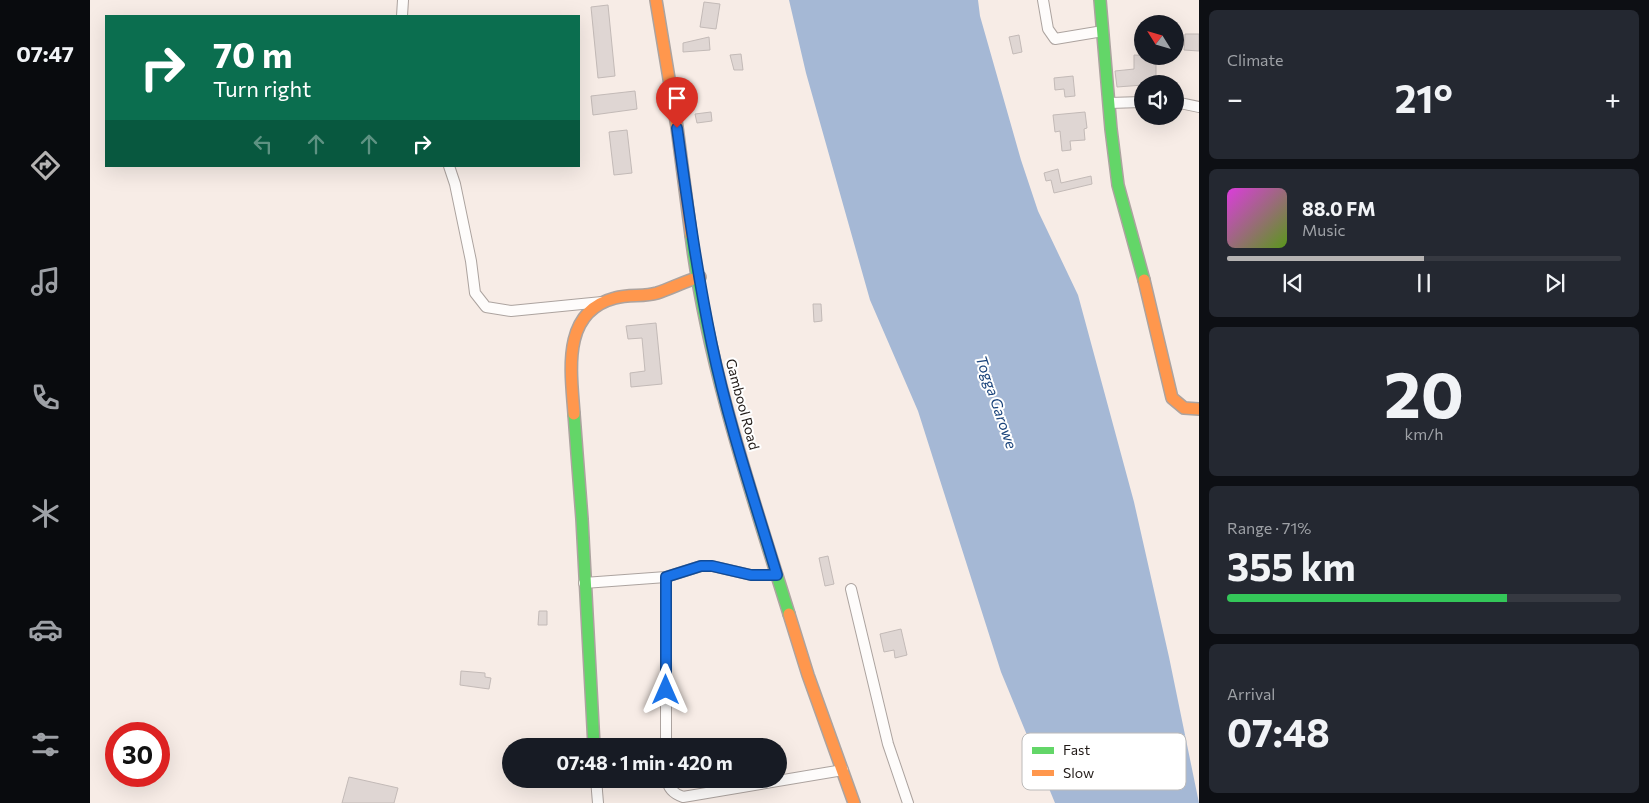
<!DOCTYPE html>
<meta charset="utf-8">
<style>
body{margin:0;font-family:Commissioner,sans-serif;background:#242831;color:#f1f3f6;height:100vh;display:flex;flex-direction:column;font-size:19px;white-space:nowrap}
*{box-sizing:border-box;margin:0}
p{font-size:16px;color:#9ea1a6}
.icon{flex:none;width:28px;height:28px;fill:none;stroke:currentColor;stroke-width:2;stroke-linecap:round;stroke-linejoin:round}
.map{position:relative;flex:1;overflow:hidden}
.side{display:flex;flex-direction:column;gap:10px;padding:10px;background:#0d0f14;width:450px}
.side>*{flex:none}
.top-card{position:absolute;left:15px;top:15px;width:475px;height:152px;border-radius:0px;box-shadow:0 5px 20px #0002;background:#0b6e4f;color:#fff;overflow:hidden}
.needle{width:32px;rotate:307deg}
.buttons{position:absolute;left:1044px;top:15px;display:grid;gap:10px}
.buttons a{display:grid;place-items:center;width:50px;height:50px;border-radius:50%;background:#171b24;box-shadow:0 5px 20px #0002;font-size:25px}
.speed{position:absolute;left:15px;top:722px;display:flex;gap:10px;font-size:25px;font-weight:700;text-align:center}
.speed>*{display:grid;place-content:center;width:65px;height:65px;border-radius:50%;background:#171b24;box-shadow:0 5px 20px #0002;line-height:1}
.speed .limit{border:8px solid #d22;background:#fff;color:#111}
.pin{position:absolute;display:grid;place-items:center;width:42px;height:42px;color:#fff;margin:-51px -21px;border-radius:50% 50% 50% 0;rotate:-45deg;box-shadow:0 0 5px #0007}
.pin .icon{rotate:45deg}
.me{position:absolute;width:55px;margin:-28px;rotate:0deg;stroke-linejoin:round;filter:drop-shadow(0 0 4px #0008)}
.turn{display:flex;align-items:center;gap:18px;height:105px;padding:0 25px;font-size:22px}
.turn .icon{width:65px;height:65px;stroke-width:2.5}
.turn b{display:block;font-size:35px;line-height:42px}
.lanes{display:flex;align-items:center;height:48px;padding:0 25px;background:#0003;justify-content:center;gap:25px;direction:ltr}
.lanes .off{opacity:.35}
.big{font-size:38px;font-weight:700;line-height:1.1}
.side .widget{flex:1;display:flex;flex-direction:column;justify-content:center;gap:8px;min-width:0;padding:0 18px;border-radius:8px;background:#242831}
.side .dial{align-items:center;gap:0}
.dial b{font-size:65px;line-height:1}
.song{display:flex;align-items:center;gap:15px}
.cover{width:60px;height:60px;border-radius:8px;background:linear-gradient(135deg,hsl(300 70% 55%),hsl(90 70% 35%))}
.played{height:5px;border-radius:2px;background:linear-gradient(90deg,#b5b3b2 50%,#363941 50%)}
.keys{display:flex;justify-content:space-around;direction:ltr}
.heat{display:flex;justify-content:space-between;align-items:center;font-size:28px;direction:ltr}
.charge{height:8px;border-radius:4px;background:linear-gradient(90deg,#34c759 71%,#363941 0)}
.trip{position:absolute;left:412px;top:738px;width:285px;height:50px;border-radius:25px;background:#171b24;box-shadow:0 5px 20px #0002;font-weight:700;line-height:50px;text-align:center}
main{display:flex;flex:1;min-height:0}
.menu{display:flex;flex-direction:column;width:90px;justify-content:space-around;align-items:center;background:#090b0e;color:#9ea1a6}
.menu .icon{width:35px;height:35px}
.menu .current{color:#b5b3b2}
.menu b{font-size:22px;color:#f1f3f6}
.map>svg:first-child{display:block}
.water{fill:#a5b8d5}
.building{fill:#dfd6d3;stroke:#c3bab7}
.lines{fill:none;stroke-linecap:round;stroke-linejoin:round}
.street-casing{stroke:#aca39f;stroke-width:12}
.fast-casing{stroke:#aca39f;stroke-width:14}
.slow-casing{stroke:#aca39f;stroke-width:14}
.street{stroke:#fefcfb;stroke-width:10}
.fast{stroke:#63d668;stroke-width:11}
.slow{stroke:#ff974d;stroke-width:11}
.route-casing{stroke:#114b97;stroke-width:12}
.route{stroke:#1a73e8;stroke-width:9}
.labels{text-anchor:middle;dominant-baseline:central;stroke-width:4;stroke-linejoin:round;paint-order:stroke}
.street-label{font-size:14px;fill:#211a17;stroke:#fff}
.water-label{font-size:15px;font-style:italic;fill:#1b447b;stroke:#fff}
.key{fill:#fff;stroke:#bcbab9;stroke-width:1}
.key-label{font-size:14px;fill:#211a17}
</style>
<main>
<nav class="menu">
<b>07:47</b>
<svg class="icon current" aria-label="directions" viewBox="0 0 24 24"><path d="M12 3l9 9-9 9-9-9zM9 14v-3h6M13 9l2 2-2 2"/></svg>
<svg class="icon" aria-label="music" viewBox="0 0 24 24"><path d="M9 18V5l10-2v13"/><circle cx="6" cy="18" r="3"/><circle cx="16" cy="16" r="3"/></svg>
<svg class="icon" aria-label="phone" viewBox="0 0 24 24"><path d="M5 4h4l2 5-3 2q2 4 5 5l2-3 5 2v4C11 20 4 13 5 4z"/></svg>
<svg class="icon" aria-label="climate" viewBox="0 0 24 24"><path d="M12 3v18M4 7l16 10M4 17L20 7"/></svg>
<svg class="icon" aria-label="car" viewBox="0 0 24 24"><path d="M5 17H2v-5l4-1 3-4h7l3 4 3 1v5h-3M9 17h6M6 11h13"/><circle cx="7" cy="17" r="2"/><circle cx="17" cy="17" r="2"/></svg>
<svg class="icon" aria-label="filters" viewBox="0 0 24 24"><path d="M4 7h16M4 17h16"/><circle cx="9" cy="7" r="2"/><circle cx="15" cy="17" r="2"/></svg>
</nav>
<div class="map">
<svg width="1109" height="803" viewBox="0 0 1109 803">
<rect width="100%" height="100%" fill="#f7ece6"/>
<path class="water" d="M699,0H888L890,16L931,160L948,211L988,295L1044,502L1079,657L1109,803H965L911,672L828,411L780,300L716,73Z"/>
<g class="building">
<path d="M614,2L630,4L626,29L610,27Z"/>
<path d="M518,5L525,76L508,78L501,7Z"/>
<path d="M1095,34H1109V51L1094,50Z"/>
<path d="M929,35L932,52L923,54L919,37Z"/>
<path d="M619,37L620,50L593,52V43Z"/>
<path d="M651,54L653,70H644L640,55Z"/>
<path d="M1044,55L1066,56V84L1027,87L1025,71L1044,69Z"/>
<path d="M983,76L985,96L975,97L974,89L965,90L964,78Z"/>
<path d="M545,91L547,109L503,115L501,96Z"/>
<path d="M621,112L622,121L607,123L605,114Z"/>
<path d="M995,112L997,128L994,129L995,140L980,141L981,150L972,151L970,131L965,132L963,115Z"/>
<path d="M537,130L542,173L524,175L519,132Z"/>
<path d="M968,169L971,183L1001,176L1002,184L964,193L961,180L956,181L954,173Z"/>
<path d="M723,304H731L732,321L724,322Z"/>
<path d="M566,323L572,384L541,387L540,373L555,371L552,338L538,339L536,326Z"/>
<path d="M738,556L744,584L735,586L729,558Z"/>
<path d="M449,611H457V625H448Z"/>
<path d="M811,629L817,655L805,658L804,650L794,652L790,634Z"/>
<path d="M371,671L395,673V677L401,678L399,689L370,685Z"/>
<path d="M259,777L308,788L304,803H252Z"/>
</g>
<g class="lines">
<defs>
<g id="street">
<path d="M953,0L958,29L965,39L1013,31"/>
<path d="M312,16L313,0"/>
<path d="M1085,102L1109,107"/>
<path d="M1019,103L1052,102"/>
<path d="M359,166L365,184L381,261L385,293L396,307L421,311L512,302"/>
<path d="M576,577V746"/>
<path d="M494,583L576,577L611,566H622L661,575H687"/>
<path d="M761,589L798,744L818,803"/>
<path d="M506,779L508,803"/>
<path d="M577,779C578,789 584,794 593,797L753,770"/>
</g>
<g id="fast">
<path d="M1010,0L1021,129L1028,185L1054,280"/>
<path d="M601,235C617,362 661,492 699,614"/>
<path d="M484,414L492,519L504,746"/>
</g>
<g id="slow">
<path d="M566,0L587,127L601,235"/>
<path d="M1054,280L1082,398L1094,408L1109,409"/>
<path d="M484,414C481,371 471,312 525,298C539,294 554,297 567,293C582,288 595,281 610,277"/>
<path d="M699,614L718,675L764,803"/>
</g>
</defs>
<use href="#street" class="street-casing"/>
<use href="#fast" class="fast-casing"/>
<use href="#slow" class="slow-casing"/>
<use href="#street" class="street"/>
<use href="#fast" class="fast"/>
<use href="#slow" class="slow"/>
</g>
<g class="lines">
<defs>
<path id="route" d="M576,690V577L611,566H622L661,575H687C664,499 638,422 622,345C607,273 597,200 587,128"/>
</defs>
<use href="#route" class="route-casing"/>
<use href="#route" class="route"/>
</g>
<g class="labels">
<g class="street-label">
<text transform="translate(653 404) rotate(75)">Gambool Road</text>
</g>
<g class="water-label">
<text transform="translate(907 402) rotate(71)">Togga Garowe</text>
</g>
</g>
<rect x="932" y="733" width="164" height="57" rx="8" class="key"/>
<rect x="942" y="747" width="22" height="7" fill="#63d668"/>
<rect x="942" y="770" width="22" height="6" fill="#ff974d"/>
<g class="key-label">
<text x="973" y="755">Fast</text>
<text x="973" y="778">Slow</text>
</g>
</svg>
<div class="buttons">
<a><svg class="needle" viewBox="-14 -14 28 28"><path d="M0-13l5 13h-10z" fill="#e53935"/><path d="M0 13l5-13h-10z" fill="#9ea1a6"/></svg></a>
<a><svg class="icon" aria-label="sound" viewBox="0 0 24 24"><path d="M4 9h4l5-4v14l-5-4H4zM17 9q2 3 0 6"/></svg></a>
</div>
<div class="speed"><div class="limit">30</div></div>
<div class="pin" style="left:587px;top:128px;background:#d93025"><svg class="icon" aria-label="arrive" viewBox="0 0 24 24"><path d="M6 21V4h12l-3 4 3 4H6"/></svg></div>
<svg class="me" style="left:576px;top:690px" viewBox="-20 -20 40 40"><path d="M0-17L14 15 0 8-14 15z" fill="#1a73e8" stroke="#fff" stroke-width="4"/></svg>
<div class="trip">07:48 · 1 min · 420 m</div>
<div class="top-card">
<div class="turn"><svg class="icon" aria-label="right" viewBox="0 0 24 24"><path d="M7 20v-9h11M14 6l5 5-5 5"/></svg><div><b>70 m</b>Turn right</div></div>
<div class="lanes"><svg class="icon off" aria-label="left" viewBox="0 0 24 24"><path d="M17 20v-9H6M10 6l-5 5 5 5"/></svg><svg class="icon off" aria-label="ahead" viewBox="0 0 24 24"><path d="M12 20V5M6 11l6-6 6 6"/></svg><svg class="icon off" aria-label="ahead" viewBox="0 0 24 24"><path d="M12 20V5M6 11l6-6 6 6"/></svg><svg class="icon" aria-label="right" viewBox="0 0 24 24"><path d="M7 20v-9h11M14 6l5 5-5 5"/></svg></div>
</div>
</div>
<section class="side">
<div class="widget"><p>Climate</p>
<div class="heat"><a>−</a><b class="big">21°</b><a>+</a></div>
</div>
<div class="widget">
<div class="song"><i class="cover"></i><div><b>88.0 FM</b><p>Music</p></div></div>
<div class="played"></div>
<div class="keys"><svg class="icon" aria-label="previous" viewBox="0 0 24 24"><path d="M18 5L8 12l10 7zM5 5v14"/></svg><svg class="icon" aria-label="pause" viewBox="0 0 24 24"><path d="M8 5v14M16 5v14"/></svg><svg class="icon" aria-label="next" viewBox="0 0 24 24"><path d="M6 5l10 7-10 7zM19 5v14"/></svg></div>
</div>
<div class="widget dial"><b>20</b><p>km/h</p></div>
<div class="widget"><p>Range · 71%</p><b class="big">355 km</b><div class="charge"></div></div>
<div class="widget"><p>Arrival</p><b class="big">07:48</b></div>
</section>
</main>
